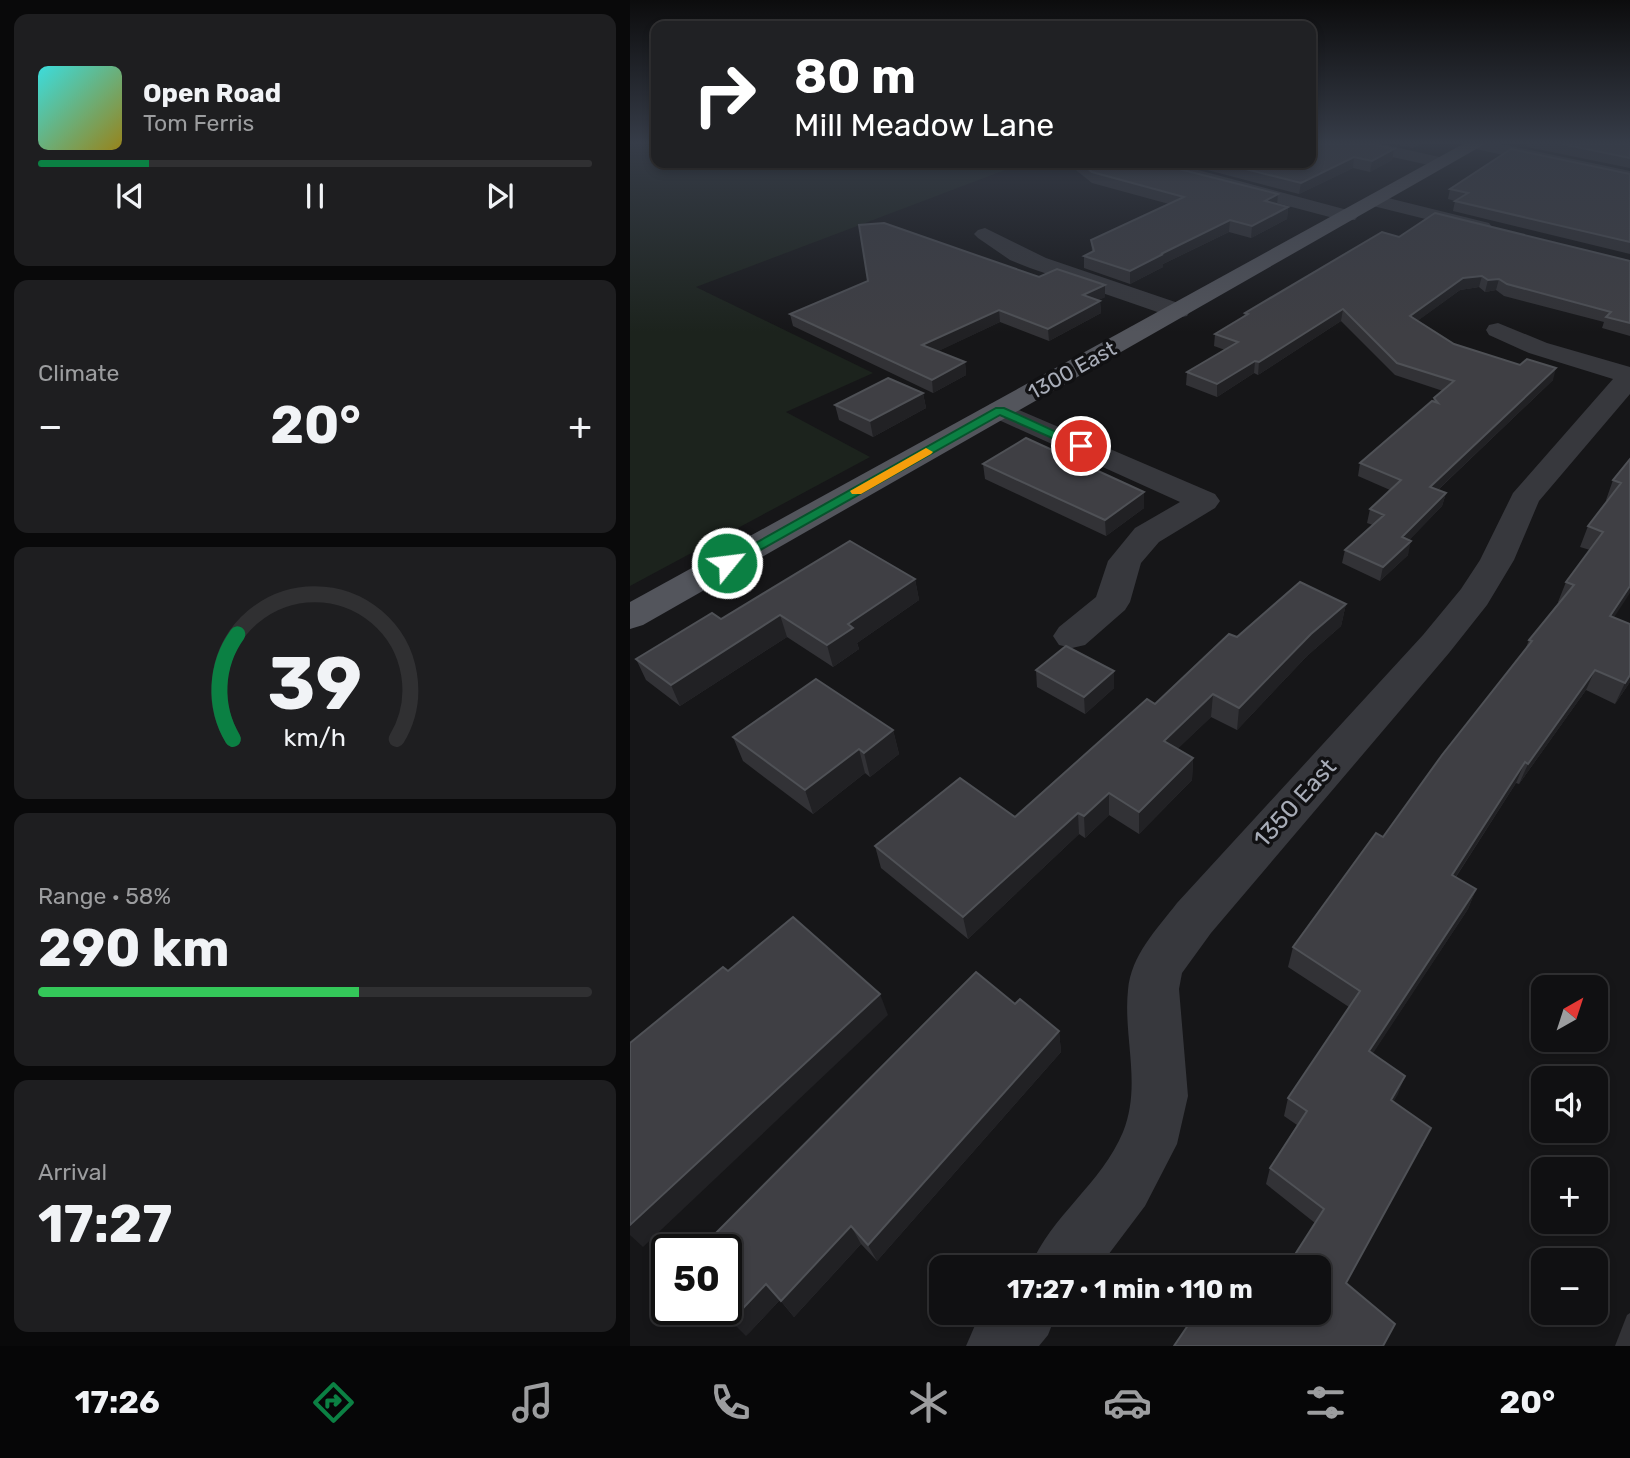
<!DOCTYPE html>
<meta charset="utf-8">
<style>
body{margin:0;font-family:Rubik,sans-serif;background:#1e1e20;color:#f1f3f6;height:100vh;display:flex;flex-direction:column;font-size:26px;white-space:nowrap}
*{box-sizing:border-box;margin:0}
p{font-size:23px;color:#9c9d9f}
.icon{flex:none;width:38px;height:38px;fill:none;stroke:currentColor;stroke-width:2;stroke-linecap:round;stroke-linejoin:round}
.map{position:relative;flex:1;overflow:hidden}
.sheet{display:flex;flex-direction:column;gap:14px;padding:14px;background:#09090a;width:630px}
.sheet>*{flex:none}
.banner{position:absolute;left:21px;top:21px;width:665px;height:147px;border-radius:14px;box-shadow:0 4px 10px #0003,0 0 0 2px #303032;background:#202124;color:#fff;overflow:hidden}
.needle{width:46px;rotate:39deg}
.fabs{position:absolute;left:901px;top:975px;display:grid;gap:14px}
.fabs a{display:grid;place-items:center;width:77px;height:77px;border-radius:14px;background:#101012;box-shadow:0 4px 10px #0003,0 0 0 2px #303032;font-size:35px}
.speed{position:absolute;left:21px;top:1234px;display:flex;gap:14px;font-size:35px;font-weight:700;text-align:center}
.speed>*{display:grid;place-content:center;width:91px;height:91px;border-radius:50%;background:#101012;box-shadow:0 4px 10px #0003,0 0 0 2px #303032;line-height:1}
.speed .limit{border:4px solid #111;border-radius:10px;background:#fff;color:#111}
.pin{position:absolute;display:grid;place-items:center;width:60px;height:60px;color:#fff;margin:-30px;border:4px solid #fff;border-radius:50%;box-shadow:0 2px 7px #0007}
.me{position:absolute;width:77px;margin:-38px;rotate:61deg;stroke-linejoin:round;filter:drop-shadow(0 0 5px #0008)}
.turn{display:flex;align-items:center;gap:24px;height:147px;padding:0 28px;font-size:32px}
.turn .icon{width:91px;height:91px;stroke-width:2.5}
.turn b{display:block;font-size:49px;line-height:60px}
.big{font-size:52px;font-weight:700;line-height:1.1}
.sheet .card{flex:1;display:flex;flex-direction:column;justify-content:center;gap:10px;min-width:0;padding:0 24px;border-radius:14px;background:#1e1e20}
.sheet .dial{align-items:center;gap:0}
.dial svg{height:182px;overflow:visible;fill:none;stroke:#303032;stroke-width:7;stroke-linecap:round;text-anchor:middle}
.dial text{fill:#f1f3f6;stroke:none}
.song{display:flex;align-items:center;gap:21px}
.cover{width:84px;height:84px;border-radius:10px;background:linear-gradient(135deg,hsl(180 70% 55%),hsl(50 70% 35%))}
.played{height:7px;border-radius:4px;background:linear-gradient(90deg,#0b8043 20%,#303032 20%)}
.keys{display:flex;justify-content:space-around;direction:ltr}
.heat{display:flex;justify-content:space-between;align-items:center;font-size:38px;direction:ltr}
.charge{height:10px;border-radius:5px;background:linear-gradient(90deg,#34c759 58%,#303032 0)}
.trip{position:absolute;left:299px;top:1255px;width:402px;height:70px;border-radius:14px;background:#101012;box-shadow:0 4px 10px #0003,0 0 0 2px #303032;font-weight:700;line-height:70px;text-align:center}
.menu{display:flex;height:112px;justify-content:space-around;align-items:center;background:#060607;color:#9c9d9f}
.menu .icon{width:49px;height:49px}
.menu .selected{color:#0b8043}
.menu b{font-size:32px;color:#f1f3f6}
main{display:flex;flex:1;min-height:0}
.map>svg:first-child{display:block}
.green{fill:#1c231d}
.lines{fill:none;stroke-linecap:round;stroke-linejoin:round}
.minor{fill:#37383d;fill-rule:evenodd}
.major{fill:#53555c;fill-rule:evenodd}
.wall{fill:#323236}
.shaded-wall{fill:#212124}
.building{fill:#3f3f44;stroke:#4f5156;stroke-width:2}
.route{fill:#0b8043;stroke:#07532c;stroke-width:2}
.slow{fill:#f59e0b}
.labels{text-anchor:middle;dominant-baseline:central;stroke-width:7;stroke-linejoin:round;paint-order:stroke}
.far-street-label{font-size:21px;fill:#a8adb8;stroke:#111113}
.street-label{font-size:24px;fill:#a8adb8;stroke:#111113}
</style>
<main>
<section class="sheet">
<div class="card">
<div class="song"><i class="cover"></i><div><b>Open Road</b><p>Tom Ferris</p></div></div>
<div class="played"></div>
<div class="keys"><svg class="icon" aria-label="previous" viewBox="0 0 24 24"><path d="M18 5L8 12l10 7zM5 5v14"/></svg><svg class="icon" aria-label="pause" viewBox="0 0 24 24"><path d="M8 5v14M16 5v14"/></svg><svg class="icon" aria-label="next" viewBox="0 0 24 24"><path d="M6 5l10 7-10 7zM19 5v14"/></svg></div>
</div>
<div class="card"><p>Climate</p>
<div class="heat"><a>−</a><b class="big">20°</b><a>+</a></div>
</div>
<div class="card dial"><svg viewBox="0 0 100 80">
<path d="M14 69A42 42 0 1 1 86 69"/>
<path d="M14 69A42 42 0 0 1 16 23" stroke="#0b8043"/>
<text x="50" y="56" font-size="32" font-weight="700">39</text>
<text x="50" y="72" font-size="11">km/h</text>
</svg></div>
<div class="card"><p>Range · 58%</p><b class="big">290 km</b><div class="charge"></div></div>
<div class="card"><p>Arrival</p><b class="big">17:27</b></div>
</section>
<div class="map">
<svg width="1000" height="1346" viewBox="0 0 1000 1346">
<rect width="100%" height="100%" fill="#161618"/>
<path class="green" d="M0,144H26V163H378L383,167L66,287L243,373L156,412L240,457L0,586Z"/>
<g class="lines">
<g class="minor">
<path d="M719,144H752L818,159L821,163L812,168L722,148Z"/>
<path d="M837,144H871L1000,171V183L846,149Z"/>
<path d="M518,163H542L725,212L728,216L725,220H711L537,174Z"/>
<path d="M746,195L859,223L862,227L859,231L852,233L739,205L736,201L739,197Z"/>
<path d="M355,228L416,258L557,306L560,311L557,316L548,318L539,316L400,268L380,260L348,238L344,234L348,230Z"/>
<path d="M868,323L917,343L1000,367V394L909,501L884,560L857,605L819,653L581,933L552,973L549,989L558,1096L547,1144L515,1206L469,1267H400C421,1216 472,1183 493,1132C512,1085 493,1037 498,990C501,955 527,929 547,903L793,635L831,589L850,560L883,493L983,379L899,353L859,335L856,330L859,325Z"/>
<path d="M370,402L585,494L590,501L585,508L529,542L511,563L500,602L495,610L455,645L442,648L429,645L423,636L429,627L466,597L478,561L505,528L550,502L360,416L356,410L360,404Z"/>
<path d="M354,1312H427L418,1335L409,1346H336L346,1323Z"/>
</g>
<path class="major" d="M833,144H855L13,625L0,629V602Z"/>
</g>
<g class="wall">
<path d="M764,144H791L783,148Z"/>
<path d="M898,144H1000V168L897,147Z"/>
<path d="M764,149L762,160L740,172L723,168L669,194L551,163H681Z"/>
<path d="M437,163H531L537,166L658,207L657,219L621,238L599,232L533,264V267L500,284L454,268V256L462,252L461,240L539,204L462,183Z"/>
<path d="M1000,174V254L823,211L825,201L818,199L820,189Z"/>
<path d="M769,237L1000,261V336L972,328L974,322L874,296L866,290L855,292L849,287L830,290L787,321L824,344L923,380L808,490L816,493L812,506L779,540L778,555L750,581L712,563L715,550L743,525L737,523L740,509L760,490L728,476L730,463L803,401L804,398L813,391L765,375L711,321L628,375L624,373L587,397L556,385L557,372L595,350L584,346L585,334L614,316L615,313Z"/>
<path d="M409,277L475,285V297L468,300L470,301L471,313L419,341L370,322L308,351L335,362L336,375L303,393L163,326L160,314Z"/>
<path d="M293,393L296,408L243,437L209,420L205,405Z"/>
<path d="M1000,459L984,618L1000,624V682L985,704L956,690L889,784L886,783L826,877L846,889L838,909L742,1054L775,1076L763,1102L793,1145L624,1316L685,1223L636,1184L640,1168L667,1125L654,1116L658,1098L719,1007L658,967L663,947L753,837L895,650L899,640L929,602H928L936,582L960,550L950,547L958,526L977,501L976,500L983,480Z"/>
<path d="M353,464L514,508L476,536L355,479Z"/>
<path d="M285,579L289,600L227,643L229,649L203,667L157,637L50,706L16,680L6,659L91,619Z"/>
<path d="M716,604L711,626L677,656L607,730L581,717L547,749L563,758L562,780L509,834L479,815L455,838L449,834L338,939L251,868L245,846L385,817L607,637Z"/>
<path d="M406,670L484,671V688L455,714L407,687Z"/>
<path d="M263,730L269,754L240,777L235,773L183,814L113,761L103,737Z"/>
<path d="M385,1004L429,1031L431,1052L247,1261L231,1244L164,1317L150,1300L116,1336Z"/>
<path d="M1000,1313V1346H985L997,1315Z"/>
</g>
<g class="shaded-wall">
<path d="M764,149L762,160L740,172L742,161Z"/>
<path d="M724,157L723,168L669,194L671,183Z"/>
<path d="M648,194L647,206L635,201Z"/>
<path d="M658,207L657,219L621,238L622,226Z"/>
<path d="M600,220L599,232L533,264V267L500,284V271L531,254Z"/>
<path d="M852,276L849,287L830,290L778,328L780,316L833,278Z"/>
<path d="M869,279L866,290L855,292L858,280Z"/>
<path d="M475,285V297L454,308L453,295Z"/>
<path d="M470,301L471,313L419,341L418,329Z"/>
<path d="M713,309L711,321L628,375L629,362Z"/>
<path d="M369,310L370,322L294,358L292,345Z"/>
<path d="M625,361L624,373L587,397V384Z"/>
<path d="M335,362L336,375L303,393L302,380Z"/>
<path d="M926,368L923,380L797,500L800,487Z"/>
<path d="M293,393L296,408L243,437L240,421Z"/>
<path d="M514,492V508L476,536L475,520Z"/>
<path d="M816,493L812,506L769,551L772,537Z"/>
<path d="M781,541L778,555L750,581L753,567Z"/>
<path d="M285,579L289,600L227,643L229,649L203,667L197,645L218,624Z"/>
<path d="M1000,586V593L971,637L980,616Z"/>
<path d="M716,604L711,626L677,656L607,730L609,708L681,634Z"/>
<path d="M150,615L157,637L50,706L41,685Z"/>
<path d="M965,670L956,690L889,784L898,764Z"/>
<path d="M484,671V688L455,714L454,697Z"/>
<path d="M1000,675V682L985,704L995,683Z"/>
<path d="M583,694L581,717L533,763L534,741Z"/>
<path d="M263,730L269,754L240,777L234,753Z"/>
<path d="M229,749L235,773L183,814L175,790Z"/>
<path d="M563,758L562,780L509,834V812Z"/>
<path d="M895,762L886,783L814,895L822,875Z"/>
<path d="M479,793V815L455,838L454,816Z"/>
<path d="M448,813L449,834L338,939L333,917Z"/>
<path d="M846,889L838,909L732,1070L739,1051Z"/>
<path d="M250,994L258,1015L13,1247L0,1235V1225Z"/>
<path d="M429,1031L431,1052L247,1261L238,1245Z"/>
<path d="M775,1076L768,1094L754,1118L761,1100Z"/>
<path d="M221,1226L231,1244L164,1317L151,1301Z"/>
<path d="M136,1284L150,1300L116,1336L101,1321Z"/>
</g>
<g class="building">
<path d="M681,144H741L764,149L742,161L724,157L671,183L592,163H681Z"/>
<path d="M932,144H1000V158Z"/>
<path d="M881,149L1000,174V242L825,201L838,193L820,189Z"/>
<path d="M451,163H531L537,166L648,194L635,201L658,207L622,226L600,220L531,254H533L500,271L454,256L464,251L461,240L554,197L462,172Z"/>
<path d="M805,213L1000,261V323L976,317L981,312L877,284L869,279L858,280L852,276L833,278L780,316L824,344L890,365L897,359L926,368L800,487L816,493L772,537L781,541L753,567L715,550L754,515L740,509L771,480L730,463L802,401L808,403L804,398L824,381L767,363L713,309L629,362L625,361L587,384L557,372L608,342L585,334L618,314L615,313L752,232L769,237Z"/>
<path d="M254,223L409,277L427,269L475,285L453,295L470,301L418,329L369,310L292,345L335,362L302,380L160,314L238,281L229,225Z"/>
<path d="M258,378L293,393L240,421L205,405Z"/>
<path d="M396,438L514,492L475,520L353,464Z"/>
<path d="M1000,459V586L980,616L1000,624V675L995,683L965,670L898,764L895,762L822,875L846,889L739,1051L775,1076L761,1100L801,1128L716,1283L765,1324L753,1346H544L567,1312H620L624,1316L627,1312H690V1267H657L694,1209L640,1168L677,1111L658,1098L730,991L663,947L746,833L753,837L812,755L902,641L899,640L944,585L936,582L973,532L958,526L991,483L983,480Z"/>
<path d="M220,541L285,579L218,624L223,628L197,645L150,615L41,685L6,659L82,613L91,619Z"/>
<path d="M670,582L716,604L681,634L609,708L583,694L534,741L563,758L509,812L479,793L454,816L448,813L333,917L245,846L330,778L385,817L517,699L525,704L599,634L607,637Z"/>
<path d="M436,646L484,671L454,697L406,670Z"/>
<path d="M186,679L263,730L234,753L229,749L175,790L103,737Z"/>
<path d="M163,917L250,994L0,1225V1043L93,967L98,971Z"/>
<path d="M346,972L385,1004L390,999L429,1031L238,1245L221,1226L151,1301L136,1284L101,1321L91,1309H96V1250H69Z"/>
</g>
<linearGradient id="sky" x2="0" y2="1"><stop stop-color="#0c0c0d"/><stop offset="0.43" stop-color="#363c48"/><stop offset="1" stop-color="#363c48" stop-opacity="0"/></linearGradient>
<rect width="1000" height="332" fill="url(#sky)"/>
<path class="route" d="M366,408H374L457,446L447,449L370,415L102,566L97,567L90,563Z"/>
<path class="slow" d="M296,448L303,452L301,454L231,494H222L220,491Z"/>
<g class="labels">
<g class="far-street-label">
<text transform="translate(442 370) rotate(-29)">1300 East</text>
</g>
<g class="street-label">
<text transform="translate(665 803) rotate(-48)">1350 East</text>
</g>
</g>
</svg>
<div class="fabs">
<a><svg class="needle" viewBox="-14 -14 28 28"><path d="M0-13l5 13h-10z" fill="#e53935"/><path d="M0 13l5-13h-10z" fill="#9c9d9f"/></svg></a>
<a><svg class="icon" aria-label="sound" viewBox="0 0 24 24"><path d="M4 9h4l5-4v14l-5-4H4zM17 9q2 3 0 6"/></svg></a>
<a>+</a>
<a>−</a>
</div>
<div class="speed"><div class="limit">50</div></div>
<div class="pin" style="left:451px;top:446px;background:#d93025"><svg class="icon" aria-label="arrive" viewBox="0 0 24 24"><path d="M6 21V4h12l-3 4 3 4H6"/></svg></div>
<svg class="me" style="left:97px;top:563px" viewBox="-20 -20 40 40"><circle r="17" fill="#0b8043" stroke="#fff" stroke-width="3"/><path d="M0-11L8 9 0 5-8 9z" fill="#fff"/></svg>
<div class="trip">17:27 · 1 min · 110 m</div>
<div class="banner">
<div class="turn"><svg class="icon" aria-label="right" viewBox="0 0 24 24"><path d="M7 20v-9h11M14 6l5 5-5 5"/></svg><div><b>80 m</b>Mill Meadow Lane</div></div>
</div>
</div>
</main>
<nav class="menu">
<b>17:26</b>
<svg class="icon selected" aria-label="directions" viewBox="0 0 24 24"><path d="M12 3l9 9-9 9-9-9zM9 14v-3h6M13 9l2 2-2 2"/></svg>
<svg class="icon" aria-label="music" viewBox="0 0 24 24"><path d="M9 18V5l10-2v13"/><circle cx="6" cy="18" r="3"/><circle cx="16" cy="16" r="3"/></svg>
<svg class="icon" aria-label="phone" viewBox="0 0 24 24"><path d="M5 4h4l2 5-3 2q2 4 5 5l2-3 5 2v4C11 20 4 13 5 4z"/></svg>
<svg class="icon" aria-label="climate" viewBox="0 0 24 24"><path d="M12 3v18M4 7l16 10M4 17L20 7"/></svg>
<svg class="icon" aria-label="car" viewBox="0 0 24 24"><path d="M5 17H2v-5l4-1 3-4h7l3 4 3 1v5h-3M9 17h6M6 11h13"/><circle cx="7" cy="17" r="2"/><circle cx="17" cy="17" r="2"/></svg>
<svg class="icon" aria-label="filters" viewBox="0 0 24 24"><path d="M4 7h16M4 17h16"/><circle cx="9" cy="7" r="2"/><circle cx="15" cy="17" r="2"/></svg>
<b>20°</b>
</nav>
